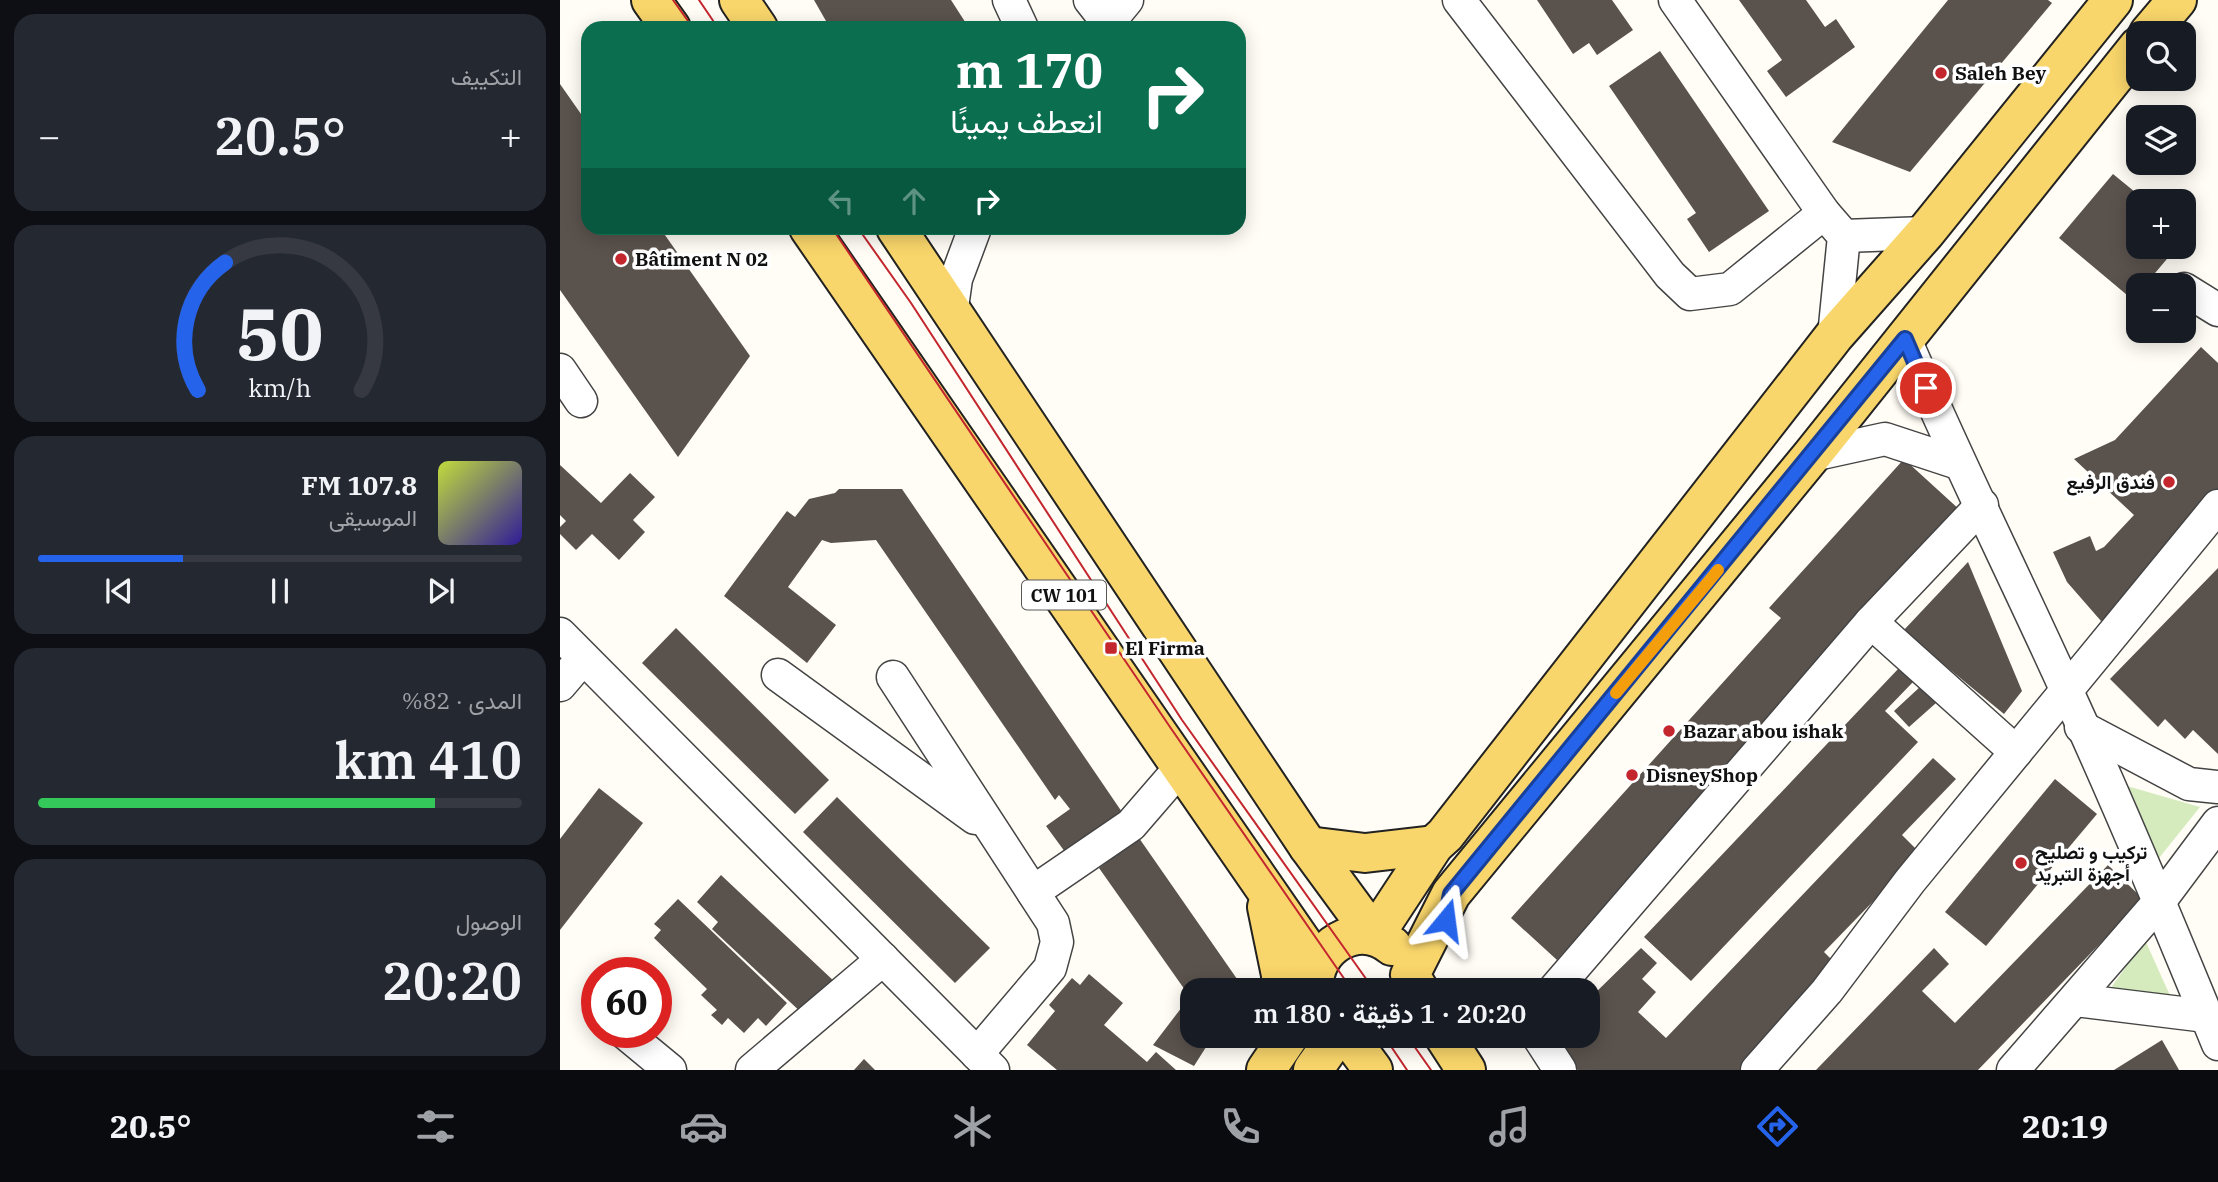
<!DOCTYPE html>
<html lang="ar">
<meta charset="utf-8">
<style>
body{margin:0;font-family:"IBM Plex Serif",Vazirmatn,serif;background:#242831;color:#f1f3f6;direction:rtl;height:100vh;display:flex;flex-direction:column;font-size:26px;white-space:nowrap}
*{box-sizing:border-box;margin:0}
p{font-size:23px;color:#9ea1a6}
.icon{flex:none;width:38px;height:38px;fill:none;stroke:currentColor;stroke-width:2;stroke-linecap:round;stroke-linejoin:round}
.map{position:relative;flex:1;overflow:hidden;direction:ltr}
.drawer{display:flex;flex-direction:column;gap:14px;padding:14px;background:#0d0f14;width:560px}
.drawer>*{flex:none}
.banner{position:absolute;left:21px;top:21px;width:665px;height:214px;border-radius:21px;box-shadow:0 4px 18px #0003;direction:rtl;background:#0b6e4f;color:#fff;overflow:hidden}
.controls{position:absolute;left:1566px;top:21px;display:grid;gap:14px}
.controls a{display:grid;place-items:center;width:70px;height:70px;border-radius:14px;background:#171b24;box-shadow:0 4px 18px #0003;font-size:35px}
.speed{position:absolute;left:21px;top:957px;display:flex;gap:14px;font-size:35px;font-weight:700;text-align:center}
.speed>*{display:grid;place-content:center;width:91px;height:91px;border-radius:50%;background:#171b24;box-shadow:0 4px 18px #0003;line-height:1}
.speed .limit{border:10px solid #d22;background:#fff;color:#111}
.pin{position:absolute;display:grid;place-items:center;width:60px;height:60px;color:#fff;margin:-30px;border:4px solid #fff;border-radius:50%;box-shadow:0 2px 7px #0007}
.me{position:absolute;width:77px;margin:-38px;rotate:16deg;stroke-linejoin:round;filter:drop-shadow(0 0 5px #0008)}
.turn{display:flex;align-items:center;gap:24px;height:147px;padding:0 28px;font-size:32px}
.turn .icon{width:91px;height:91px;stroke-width:2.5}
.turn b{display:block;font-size:49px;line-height:60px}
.lanes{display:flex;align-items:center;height:66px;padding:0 28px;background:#0003;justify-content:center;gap:35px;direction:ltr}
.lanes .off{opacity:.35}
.big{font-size:52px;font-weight:600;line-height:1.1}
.drawer .tile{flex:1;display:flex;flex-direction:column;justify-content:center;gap:10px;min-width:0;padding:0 24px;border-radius:21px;background:#242831}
.drawer .dial{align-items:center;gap:0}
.dial svg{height:182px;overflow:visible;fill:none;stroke:#363941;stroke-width:7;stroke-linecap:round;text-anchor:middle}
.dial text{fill:#f1f3f6;stroke:none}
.song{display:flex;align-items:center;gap:21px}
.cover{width:84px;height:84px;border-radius:10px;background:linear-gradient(135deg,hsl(70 70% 55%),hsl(250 70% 35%))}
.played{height:7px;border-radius:4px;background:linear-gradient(90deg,#2563eb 30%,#363941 30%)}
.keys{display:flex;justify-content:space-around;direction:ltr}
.heat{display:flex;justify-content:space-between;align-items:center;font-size:38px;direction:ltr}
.charge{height:10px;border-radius:5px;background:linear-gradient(90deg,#34c759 82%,#363941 0)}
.trip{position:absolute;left:620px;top:978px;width:420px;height:70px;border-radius:21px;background:#171b24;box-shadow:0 4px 18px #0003;font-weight:600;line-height:70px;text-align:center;direction:rtl}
.tabs{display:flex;height:112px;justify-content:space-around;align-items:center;background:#090b0e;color:#9ea1a6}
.tabs .icon{width:49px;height:49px}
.tabs .current{color:#2563eb}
.tabs b{font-size:32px;color:#f1f3f6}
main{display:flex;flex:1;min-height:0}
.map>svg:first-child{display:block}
.green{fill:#d5ebbd}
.building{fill:#5a524d}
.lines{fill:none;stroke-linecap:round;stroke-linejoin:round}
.minor-casing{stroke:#444;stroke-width:35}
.major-casing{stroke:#222;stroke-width:42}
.minor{stroke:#fff;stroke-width:32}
.major{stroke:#f9d66b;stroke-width:38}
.tram{stroke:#c4262e;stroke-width:2}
.route-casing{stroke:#184099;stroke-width:18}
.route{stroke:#2563eb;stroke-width:12}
.slow{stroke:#f59e0b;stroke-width:12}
.poi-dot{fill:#c4262e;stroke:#fff;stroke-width:2.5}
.labels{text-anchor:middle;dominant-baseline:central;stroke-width:7;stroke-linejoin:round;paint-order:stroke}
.shield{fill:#fff;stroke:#585858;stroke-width:2}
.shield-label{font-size:18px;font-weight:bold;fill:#111}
.poi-label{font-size:19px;font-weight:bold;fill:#111;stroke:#fff;text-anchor:start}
</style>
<main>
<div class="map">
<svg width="1658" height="1070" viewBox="0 0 1658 1070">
<rect width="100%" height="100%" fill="#fffdf5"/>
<g class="green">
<path d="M1560,784L1640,807L1595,863Z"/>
<path d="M1585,940L1612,1000L1548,992Z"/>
</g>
<g class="building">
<path d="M254,0H391L409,28H270Z"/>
<path d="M977,0H1052L1073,30L1037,55L1029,43L1013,54Z"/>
<path d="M1179,0H1246L1265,27L1276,19L1295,47L1226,97L1207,71L1222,60Z"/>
<path d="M1388,0H1488L1492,3L1350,172L1272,142Z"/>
<path d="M1100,51L1209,211L1149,252L1127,219L1136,213L1049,86Z"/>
<path d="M0,84L28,124V228H100L190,356L118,457L0,290Z"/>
<path d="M1553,174L1586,201H1578V247H1617L1585,285H1578V294L1573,300L1499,238Z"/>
<path d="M1641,347L1658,363V490L1624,528L1561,612L1541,621L1507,582L1493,552L1530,536L1536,551L1544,547L1574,515L1514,459L1555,440Z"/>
<path d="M1344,459L1401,511L997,960L951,918L1221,618L1209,608Z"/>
<path d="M0,465L41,503L70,473L95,497L73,520L85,532L59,560L32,534L16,550L0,534V527L6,521L0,515Z"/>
<path d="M279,489H342L564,815L508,856L486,826L510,809L499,795L495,800L316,540L271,543L262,540L228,587L276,625L247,663L164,596L227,511L235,517L249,499L275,493Z"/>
<path d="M1408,562L1462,691L1444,714L1343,631Z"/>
<path d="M1658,568V754L1633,730L1625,739L1605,719L1598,727L1550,679Z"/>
<path d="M116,628L269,780L235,814L82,663Z"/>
<path d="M1339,668L1353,682L1325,711L1358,742L1131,981L1084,937Z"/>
<path d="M1361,686L1376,703L1349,727L1334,711Z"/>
<path d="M1373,758L1396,779L1342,835L1360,853L1264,952L1281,969L1182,1070H1018L988,1042L994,1036H1027V1001L1081,948L1097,963L1082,979L1096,992L1078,1012L1106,1038Z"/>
<path d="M1495,779L1537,814L1426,946L1385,912Z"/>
<path d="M39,788L83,823L0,930V839Z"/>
<path d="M277,797L430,948L395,983L243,832Z"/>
<path d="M579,838L684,989L632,990V1036H653L634,1066L593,1045L622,1007L625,990L539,868Z"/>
<path d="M1548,865L1583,899L1418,1070H1256L1374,948L1389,964L1362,991L1395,1023Z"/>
<path d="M161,875L276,983L245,1016L152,929L158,922L137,902Z"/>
<path d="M118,899L227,1003L206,1026L198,1018L184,1033L168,1018L162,1025L151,1015L157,1010L141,995L147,989L94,938L101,930L94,924Z"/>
<path d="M529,974L563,1003L544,1025L587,1062L596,1052L616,1070H497L467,1045L495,1011L489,1005L512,978L520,985Z"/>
<path d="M1602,1040L1619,1070H1554Z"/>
<path d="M304,1059L315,1070H294Z"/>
</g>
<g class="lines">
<defs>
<g id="minor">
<path d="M449,0L462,28"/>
<path d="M530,0L548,23"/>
<path d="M899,0L1110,275L1130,294L1170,289L1264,213"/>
<path d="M1115,0L1264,213L1284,236L1274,336"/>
<path d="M544,28L567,0"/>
<path d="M1284,236L1365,233"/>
<path d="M1624,289L1658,310"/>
<path d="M391,314L396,279L415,228"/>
<path d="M1345,339C1395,457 1452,570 1505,687C1559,804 1609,924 1658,1044"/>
<path d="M0,370L21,401"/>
<path d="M1252,455L1325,439L1398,463"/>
<path d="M1311,622L1456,752"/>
<path d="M0,634L433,1070"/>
<path d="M218,675L415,818"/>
<path d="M333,677L493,923L497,942L490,968L417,1054"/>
<path d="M0,685L23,658"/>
<path d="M1521,727L1629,784L1658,787"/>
<path d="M473,892L571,825L622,766"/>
<path d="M994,990L1311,622L1422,505"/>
<path d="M1515,1000L1646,1016"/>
<path d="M64,1032L110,1070"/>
<path d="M978,1036L1000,1070"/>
<path d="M192,1070L323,959"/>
<path d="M1197,1070L1267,991L1350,881L1658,506"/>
<path d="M1453,1070L1599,902L1658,823"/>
</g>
<g id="major">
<path d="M91,0L111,28"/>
<path d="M179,0L198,28"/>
<path d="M1589,33L1617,0"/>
<path d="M249,228L757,964"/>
<path d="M336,228L748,846L814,936L874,845L885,835L1274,336L1365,233L1553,0"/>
<path d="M748,846L805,853L874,845"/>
<path d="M707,907L721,975V990"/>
<path d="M754,988C752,947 798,918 832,946"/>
<path d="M859,990L850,975L891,894L1252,455L1578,47"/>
<path d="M788,1036L813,1070"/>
<path d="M884,1036L906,1070"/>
<path d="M706,1070L729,1036"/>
<path d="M753,1070L777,1036"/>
</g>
</defs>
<use href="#minor" class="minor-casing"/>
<use href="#major" class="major-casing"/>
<use href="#minor" class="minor"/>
<use href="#major" class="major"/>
<g class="tram">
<path d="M113,0L133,28"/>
<path d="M139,0L158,28"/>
<path d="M272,228L610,727L792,990"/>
<path d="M298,228L351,303L622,720L814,990"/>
<path d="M824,1036L847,1070"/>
<path d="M847,1036L871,1070"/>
</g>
</g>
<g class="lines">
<defs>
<path id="route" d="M886,920L891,894L1345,339L1366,388"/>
</defs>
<use href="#route" class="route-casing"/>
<use href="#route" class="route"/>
<path class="slow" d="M1056,693L1158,570"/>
</g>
<g class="poi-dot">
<circle cx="1381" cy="73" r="7"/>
<circle cx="61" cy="259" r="7"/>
<circle cx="1609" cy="482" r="7"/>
<rect x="544" y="641" width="14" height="14" rx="3.5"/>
<circle cx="1109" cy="731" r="7"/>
<circle cx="1072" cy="775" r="7"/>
<circle cx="1461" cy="863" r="7"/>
</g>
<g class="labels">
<rect class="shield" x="462" y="580.5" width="84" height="29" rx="5"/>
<g class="shield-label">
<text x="504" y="595">CW 101</text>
</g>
<g class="poi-label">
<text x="1395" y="73">Saleh Bey</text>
<text x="75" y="259">Bâtiment N 02</text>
<text x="1595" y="482" text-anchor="end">فندق الرفيع</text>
<text x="565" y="648">El Firma</text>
<text x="1123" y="731">Bazar abou ishak</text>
<text x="1086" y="775">DisneyShop</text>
<text x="1475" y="852">تركيب و تصليح<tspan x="1475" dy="22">أجهزة التبريد</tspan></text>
</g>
</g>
</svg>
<div class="controls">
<a><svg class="icon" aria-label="search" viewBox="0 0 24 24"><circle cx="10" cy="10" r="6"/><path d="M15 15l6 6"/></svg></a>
<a><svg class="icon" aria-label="layers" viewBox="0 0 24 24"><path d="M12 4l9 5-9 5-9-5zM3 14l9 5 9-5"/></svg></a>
<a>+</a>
<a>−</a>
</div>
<div class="speed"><div class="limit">60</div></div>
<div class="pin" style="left:1366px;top:388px;background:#d93025"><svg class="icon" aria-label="arrive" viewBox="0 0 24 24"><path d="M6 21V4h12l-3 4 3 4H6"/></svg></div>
<svg class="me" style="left:886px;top:920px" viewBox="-20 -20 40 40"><path d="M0-17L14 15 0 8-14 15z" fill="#2563eb" stroke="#fff" stroke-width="4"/></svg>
<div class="trip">20:20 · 1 دقيقة · 180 m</div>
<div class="banner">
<div class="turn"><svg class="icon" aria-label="right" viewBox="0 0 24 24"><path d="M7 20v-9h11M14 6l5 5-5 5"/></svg><div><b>170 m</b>انعطف يمينًا</div></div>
<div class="lanes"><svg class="icon off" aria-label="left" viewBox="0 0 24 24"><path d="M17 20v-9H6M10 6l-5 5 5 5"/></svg><svg class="icon off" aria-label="ahead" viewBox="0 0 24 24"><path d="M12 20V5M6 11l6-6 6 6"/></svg><svg class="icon" aria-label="right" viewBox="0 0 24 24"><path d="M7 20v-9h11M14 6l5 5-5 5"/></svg></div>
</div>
</div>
<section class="drawer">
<div class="tile"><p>التكييف</p>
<div class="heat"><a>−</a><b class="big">20.5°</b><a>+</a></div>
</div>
<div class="tile dial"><svg viewBox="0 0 100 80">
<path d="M14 69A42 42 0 1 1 86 69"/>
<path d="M14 69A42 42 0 0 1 26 13" stroke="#2563eb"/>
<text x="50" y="56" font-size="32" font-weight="700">50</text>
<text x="50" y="72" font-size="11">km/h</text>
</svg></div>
<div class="tile">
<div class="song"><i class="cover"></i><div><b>107.8 FM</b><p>الموسيقى</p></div></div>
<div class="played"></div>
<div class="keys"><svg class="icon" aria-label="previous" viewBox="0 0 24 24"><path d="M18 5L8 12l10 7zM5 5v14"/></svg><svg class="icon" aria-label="pause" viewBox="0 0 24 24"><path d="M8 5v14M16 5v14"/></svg><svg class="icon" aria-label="next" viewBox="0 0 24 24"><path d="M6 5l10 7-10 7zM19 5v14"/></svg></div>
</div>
<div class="tile"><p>المدى · 82%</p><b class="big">410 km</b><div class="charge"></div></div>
<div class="tile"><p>الوصول</p><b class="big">20:20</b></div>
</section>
</main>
<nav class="tabs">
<b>20:19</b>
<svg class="icon current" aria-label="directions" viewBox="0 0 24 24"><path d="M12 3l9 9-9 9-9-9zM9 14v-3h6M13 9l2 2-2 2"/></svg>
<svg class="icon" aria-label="music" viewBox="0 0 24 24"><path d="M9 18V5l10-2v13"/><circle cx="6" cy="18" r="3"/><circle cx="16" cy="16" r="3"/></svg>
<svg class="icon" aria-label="phone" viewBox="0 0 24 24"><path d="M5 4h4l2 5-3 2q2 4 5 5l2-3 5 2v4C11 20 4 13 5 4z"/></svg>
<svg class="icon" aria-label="climate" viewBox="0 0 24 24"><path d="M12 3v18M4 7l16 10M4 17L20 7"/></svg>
<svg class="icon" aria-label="car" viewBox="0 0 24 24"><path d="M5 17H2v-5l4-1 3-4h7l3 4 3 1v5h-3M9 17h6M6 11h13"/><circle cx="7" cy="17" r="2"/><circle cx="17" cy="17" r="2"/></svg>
<svg class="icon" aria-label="filters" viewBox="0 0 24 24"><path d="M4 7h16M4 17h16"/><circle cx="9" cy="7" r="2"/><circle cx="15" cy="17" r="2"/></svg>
<b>20.5°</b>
</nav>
